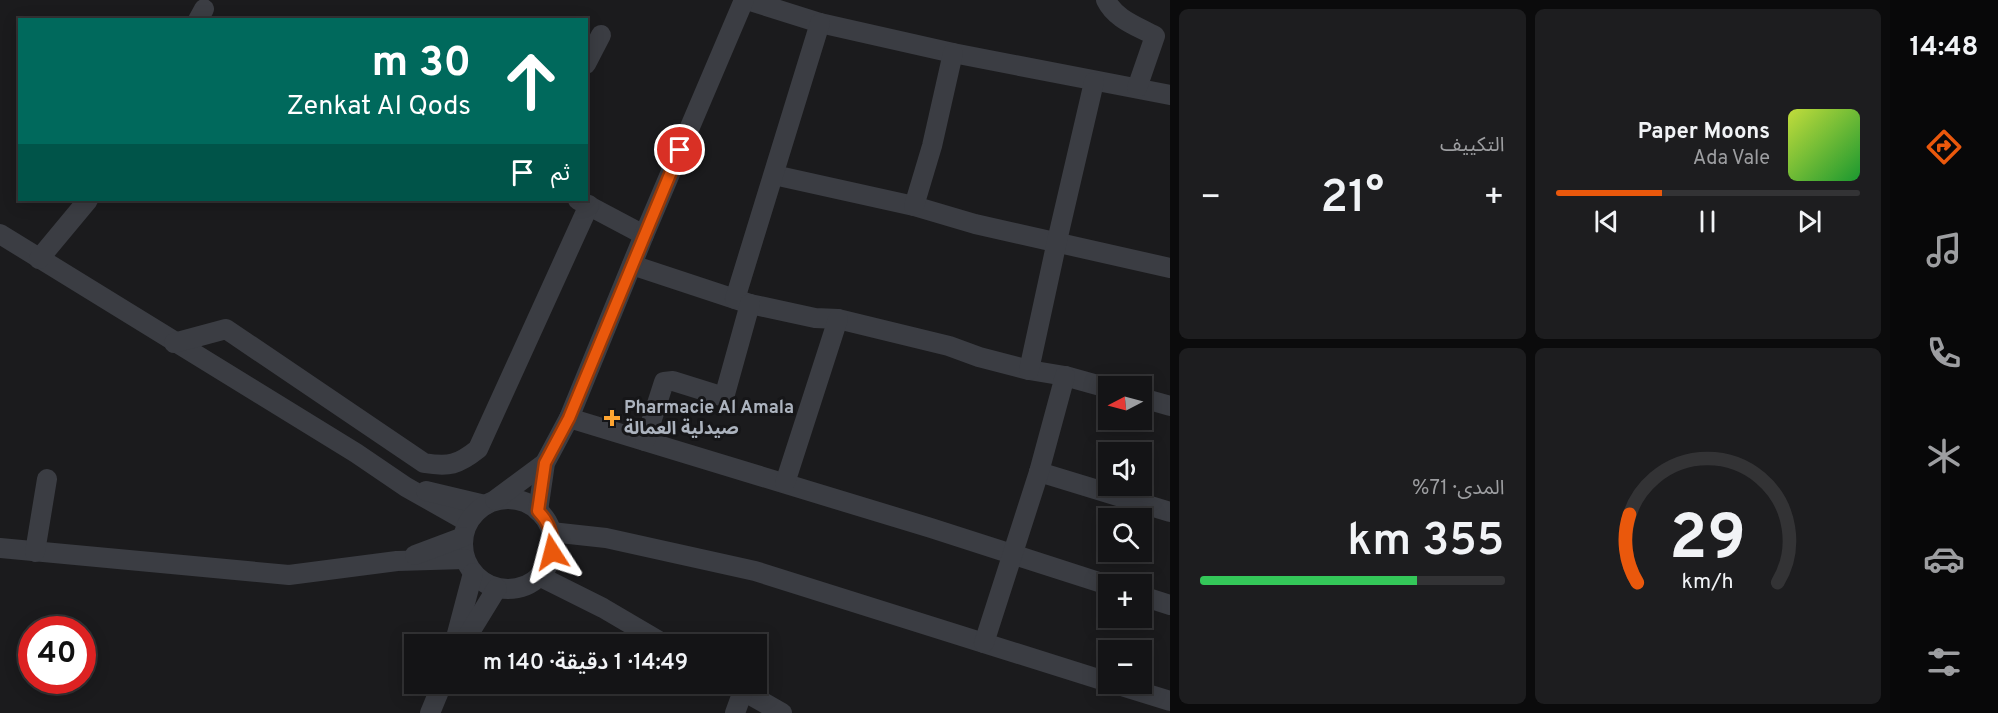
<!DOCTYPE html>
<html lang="ar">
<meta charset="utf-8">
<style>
body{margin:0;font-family:Overpass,"Noto Sans Arabic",sans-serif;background:#1d1d1f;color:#f1f3f6;direction:rtl;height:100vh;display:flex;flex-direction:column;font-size:22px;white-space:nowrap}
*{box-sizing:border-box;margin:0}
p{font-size:20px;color:#9d9ea1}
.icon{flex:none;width:33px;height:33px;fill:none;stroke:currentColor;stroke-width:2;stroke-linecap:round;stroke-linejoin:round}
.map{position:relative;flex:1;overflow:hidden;direction:ltr}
.sheet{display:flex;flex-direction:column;gap:9px;padding:9px;background:#0b0b0c;width:720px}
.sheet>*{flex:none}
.banner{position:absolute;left:18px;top:18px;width:570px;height:183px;border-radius:0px;box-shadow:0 3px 15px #0003,0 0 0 2px #333335;direction:rtl;background:#00695c;color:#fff;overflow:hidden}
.needle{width:39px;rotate:264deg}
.buttons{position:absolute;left:1098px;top:376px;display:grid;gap:12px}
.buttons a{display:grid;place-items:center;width:54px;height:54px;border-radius:0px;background:#141416;box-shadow:0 3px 15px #0003,0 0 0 2px #333335;font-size:30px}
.speed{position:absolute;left:18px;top:616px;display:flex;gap:12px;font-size:30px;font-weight:700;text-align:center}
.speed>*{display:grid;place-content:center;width:78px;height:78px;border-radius:50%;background:#141416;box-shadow:0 3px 15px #0003,0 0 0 2px #333335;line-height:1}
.speed .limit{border:9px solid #d22;background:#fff;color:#111}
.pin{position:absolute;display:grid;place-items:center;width:51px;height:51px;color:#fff;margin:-26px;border:3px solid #fff;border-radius:50%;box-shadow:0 2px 6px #0007}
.me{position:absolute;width:66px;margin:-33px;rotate:351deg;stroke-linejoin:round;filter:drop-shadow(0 0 4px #0008)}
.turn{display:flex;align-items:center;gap:21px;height:126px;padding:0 18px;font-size:27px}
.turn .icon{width:78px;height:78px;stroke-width:2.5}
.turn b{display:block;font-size:42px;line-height:51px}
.then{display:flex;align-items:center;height:57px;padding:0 18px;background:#0003;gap:12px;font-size:22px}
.big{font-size:45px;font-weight:600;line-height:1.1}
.sheet .widget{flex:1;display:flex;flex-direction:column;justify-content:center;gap:9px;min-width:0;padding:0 21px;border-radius:9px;background:#1d1d1f}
.sheet .dial{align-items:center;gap:0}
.dial svg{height:156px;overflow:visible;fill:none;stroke:#333335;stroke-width:7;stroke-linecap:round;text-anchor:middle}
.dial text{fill:#f1f3f6;stroke:none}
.song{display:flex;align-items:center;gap:18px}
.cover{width:72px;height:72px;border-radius:9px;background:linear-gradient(135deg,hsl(70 70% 55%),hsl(130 70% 35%))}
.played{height:6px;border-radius:3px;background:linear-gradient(90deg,#ea580c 35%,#333335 35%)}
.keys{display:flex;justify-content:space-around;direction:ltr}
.heat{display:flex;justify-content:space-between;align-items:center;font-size:33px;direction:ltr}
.charge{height:9px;border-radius:4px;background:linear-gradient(90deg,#34c759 71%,#333335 0)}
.sheet .tiles{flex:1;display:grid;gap:9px;grid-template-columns:repeat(2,1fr)}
.trip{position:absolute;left:404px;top:634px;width:363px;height:60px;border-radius:0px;background:#141416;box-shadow:0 3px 15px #0003,0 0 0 2px #333335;font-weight:600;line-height:60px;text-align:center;direction:rtl}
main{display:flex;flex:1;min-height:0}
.dock{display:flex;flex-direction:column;width:108px;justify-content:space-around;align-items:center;background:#080809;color:#9d9ea1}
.dock .icon{width:42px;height:42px}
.dock .active{color:#ea580c}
.dock b{font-size:27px;color:#f1f3f6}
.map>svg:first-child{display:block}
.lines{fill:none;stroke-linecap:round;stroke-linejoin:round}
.minor{stroke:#3b3d43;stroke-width:20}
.route-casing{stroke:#983908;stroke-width:15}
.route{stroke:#ea580c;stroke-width:10}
.poi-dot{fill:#ffa531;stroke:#161618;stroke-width:2}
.labels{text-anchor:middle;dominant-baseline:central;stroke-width:6;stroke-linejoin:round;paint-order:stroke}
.poi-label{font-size:18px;font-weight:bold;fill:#acb3be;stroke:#161618;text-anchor:start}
</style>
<main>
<nav class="dock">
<b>14:48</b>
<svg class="icon active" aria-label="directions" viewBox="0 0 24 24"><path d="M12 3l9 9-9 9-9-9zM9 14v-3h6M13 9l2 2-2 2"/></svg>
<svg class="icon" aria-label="music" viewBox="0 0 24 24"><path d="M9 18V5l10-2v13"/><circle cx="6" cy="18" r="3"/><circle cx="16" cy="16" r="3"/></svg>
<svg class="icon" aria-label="phone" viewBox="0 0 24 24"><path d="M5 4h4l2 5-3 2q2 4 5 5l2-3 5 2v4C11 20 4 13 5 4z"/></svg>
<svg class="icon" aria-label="climate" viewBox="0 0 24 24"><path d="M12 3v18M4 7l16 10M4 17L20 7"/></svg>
<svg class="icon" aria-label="car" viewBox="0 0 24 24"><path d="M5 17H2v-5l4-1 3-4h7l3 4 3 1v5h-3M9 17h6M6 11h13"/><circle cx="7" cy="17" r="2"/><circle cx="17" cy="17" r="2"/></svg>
<svg class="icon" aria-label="filters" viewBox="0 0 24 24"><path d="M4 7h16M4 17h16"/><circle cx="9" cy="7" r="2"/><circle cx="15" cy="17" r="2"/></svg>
</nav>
<section class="sheet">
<div class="tiles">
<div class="widget">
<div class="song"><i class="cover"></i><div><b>Paper Moons</b><p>Ada Vale</p></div></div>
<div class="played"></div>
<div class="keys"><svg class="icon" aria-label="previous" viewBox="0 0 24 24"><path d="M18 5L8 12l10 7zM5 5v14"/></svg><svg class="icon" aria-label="pause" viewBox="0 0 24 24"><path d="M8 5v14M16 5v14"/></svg><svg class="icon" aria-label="next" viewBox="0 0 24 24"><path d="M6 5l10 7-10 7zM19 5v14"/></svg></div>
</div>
<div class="widget"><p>التكييف</p>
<div class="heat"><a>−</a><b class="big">21°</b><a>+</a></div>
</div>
<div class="widget dial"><svg viewBox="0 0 100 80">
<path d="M14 69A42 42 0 1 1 86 69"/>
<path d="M14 69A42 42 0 0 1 10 34" stroke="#ea580c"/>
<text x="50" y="56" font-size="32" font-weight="700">29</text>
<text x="50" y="72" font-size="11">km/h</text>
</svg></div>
<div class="widget"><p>المدى · 71%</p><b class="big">355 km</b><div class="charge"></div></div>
</div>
</section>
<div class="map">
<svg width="1170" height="713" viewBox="0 0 1170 713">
<rect width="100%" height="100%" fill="#1b1b1d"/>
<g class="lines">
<g class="minor">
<path d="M747,0L820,23L953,53L1170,95"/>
<path d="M1106,0C1115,19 1137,26 1155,36L1137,88"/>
<path d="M198,20L204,9"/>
<path d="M586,64L601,35"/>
<path d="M774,175L914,206L975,224L1170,268"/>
<path d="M578,200L644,235"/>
<path d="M914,206L932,146L953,53"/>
<path d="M0,234L356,453L406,487L468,522"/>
<path d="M39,259L88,200"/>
<path d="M632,265L750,304L815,318L838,319L949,346L979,357L1029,370L1065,376L1108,388"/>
<path d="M735,299L820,23"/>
<path d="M174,343L226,329L424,463C449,467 458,465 478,449L589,205"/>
<path d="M1029,370L1057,241L1094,82"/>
<path d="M1142,398L1170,406"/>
<path d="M569,418L931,528L1108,585"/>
<path d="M645,441L664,382L673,381L721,396L725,394L750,304"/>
<path d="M1039,472L1170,512"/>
<path d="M785,483L838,319"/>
<path d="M426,491L485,505"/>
<circle cx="508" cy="544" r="45"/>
<path d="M495,500L545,463"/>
<path d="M538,511L545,463L569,418L644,235L744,0"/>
<path d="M551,532L606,538L755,571L1108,682"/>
<path d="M0,548L289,575L397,561L465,559"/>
<path d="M35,552L47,479"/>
<path d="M415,555L463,537"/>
<path d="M539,576L603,608L666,645"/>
<path d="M1142,596L1170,605"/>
<path d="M984,643L1039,472L1065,376"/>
<path d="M454,645L473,573"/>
<path d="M462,645L497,588"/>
<path d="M731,684L782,713"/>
<path d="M1115,684L1170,701"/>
<path d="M430,713L442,684"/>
<path d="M735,713L743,691"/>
</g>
</g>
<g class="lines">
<defs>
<path id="route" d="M552,552C554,536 549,522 538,511L545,463L569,418L680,150"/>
</defs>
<use href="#route" class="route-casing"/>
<use href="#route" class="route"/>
</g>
<path class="poi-dot" d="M609 409h6v6h6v6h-6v6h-6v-6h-6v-6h6z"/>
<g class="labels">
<g class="poi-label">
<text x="624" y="408">Pharmacie Al Amala<tspan x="624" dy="21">صيدلية العمالة</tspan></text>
</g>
</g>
</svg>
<div class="buttons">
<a><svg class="needle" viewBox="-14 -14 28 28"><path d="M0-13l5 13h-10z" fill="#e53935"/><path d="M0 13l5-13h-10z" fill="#9d9ea1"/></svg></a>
<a><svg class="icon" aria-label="sound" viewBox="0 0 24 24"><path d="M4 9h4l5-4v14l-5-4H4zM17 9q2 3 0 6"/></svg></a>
<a><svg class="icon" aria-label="search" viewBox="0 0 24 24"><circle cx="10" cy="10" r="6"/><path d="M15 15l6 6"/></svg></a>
<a>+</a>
<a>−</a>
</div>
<div class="speed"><div class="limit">40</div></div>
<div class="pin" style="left:680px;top:150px;background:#d93025"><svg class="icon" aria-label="arrive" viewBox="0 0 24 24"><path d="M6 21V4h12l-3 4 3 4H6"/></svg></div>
<svg class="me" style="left:552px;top:552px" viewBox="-20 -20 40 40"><path d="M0-17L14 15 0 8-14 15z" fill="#ea580c" stroke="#fff" stroke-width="4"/></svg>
<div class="trip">14:49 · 1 دقيقة · 140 m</div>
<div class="banner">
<div class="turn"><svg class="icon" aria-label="ahead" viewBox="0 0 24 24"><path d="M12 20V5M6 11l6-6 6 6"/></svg><div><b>30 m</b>Zenkat Al Qods</div></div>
<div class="then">ثم<svg class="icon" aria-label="arrive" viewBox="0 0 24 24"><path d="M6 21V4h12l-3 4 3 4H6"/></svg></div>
</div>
</div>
</main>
